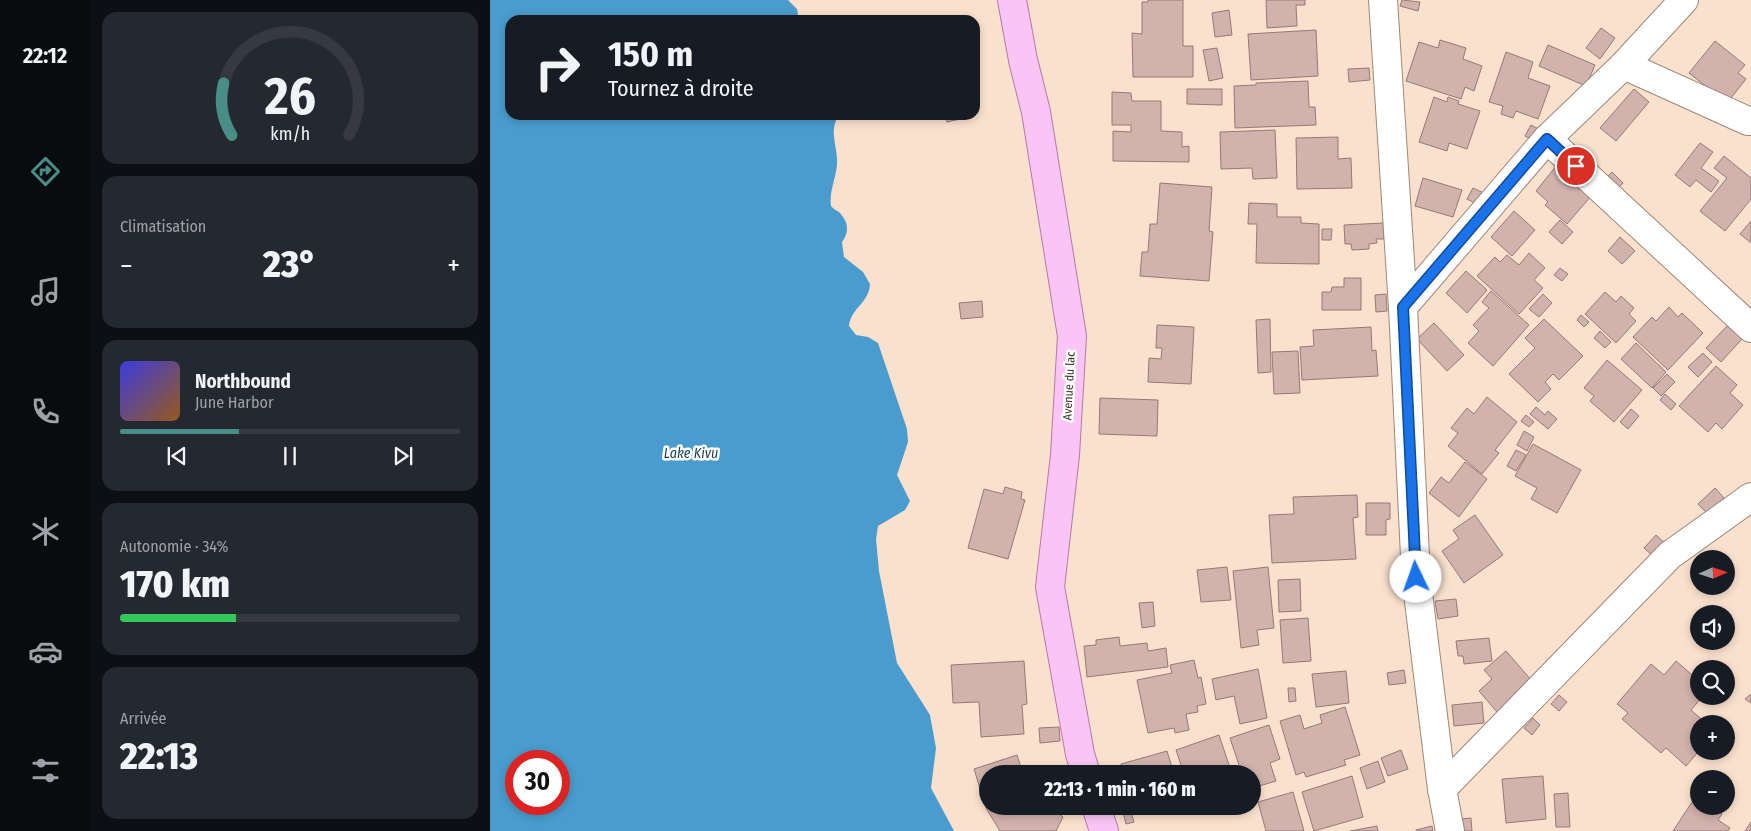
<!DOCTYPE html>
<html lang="fr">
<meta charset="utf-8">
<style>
body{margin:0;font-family:"Fira Sans Condensed",sans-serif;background:#242831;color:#f1f3f6;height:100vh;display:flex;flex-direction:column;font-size:19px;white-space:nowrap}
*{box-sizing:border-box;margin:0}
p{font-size:16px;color:#9ea1a6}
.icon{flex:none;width:28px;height:28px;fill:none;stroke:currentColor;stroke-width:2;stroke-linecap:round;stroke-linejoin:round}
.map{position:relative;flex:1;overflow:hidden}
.sheet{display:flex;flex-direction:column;gap:12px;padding:12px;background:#0d0f14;width:400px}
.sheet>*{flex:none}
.hud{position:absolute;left:15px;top:15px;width:475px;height:105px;border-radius:15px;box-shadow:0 2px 8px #0003;background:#171b24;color:#f1f3f6;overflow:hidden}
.needle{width:32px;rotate:87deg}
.fabs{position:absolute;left:1200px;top:550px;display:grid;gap:10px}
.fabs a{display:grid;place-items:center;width:45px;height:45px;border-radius:50%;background:#171b24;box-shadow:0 2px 8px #0003;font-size:25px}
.speed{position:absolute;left:15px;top:750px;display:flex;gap:10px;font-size:25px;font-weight:700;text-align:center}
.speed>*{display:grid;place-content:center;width:65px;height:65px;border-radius:50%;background:#171b24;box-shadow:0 2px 8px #0003;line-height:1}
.speed .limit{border:8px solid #d22;background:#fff;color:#111}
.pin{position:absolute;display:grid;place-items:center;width:42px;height:42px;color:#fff;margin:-21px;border:2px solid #fff;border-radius:50%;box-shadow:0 1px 5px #0007}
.me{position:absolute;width:55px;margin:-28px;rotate:357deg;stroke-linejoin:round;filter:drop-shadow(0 0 4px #0008)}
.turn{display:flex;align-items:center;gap:18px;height:105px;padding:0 20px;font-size:22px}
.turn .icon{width:65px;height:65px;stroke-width:2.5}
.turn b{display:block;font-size:35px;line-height:42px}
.big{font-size:38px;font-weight:800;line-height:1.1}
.sheet .tile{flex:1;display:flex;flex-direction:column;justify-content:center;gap:8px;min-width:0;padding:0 18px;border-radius:15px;background:#242831}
.sheet .dial{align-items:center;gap:0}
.dial svg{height:130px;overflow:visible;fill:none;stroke:#363941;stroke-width:7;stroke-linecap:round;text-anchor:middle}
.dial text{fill:#f1f3f6;stroke:none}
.song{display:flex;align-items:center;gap:15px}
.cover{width:60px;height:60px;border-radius:8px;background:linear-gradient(135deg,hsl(240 70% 55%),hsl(30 70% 35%))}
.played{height:5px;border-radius:2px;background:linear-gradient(90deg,#488e87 35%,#363941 35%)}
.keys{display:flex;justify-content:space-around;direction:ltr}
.heat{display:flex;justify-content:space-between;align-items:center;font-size:28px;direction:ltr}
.charge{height:8px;border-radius:4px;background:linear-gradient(90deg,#34c759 34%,#363941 0)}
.trip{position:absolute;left:489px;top:765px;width:282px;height:50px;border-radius:25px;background:#171b24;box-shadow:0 2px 8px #0003;font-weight:800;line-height:50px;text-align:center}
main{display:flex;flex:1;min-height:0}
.tabs{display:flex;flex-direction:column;width:90px;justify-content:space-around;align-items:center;background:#090b0e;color:#9ea1a6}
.tabs .icon{width:35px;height:35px}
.tabs .current{color:#488e87}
.tabs b{font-size:22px;color:#f1f3f6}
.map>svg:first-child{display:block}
.water{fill:#499ccd;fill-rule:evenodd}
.building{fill:#d1b2ad;stroke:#977975}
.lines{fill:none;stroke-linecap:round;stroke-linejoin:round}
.minor-casing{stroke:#9e8775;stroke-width:30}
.major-casing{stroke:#b579aa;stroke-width:30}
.minor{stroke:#fff;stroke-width:28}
.major{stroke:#fac5f5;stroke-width:28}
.route-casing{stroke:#114b97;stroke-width:12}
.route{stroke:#1a73e8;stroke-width:9}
.labels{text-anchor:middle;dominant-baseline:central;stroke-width:5;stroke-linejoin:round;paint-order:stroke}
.street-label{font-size:12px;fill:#3d332c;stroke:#fff}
.water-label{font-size:14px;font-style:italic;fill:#173b51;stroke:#fff}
</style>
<main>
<nav class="tabs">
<b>22:12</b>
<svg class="icon current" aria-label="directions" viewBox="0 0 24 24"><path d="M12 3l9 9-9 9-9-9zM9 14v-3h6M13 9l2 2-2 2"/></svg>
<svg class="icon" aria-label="music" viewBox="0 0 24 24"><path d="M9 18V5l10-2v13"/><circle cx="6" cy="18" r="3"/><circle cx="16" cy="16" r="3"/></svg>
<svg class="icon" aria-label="phone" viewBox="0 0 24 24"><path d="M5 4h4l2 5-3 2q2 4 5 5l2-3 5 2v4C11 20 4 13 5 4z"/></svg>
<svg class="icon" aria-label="climate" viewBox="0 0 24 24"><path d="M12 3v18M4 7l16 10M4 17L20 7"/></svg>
<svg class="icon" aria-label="car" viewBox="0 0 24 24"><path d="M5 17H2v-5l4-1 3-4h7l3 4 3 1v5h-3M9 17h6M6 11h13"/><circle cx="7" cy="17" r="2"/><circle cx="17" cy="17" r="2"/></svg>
<svg class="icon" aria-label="filters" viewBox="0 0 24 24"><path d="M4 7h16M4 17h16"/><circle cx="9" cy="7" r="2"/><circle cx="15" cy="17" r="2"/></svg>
</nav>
<section class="sheet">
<div class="tile dial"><svg viewBox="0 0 100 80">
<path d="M14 69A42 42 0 1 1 86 69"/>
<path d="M14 69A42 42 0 0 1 9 37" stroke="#488e87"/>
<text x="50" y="56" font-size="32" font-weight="700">26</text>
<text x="50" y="72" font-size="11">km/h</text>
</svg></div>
<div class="tile"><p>Climatisation</p>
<div class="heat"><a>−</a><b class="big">23°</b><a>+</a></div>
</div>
<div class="tile">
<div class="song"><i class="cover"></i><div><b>Northbound</b><p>June Harbor</p></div></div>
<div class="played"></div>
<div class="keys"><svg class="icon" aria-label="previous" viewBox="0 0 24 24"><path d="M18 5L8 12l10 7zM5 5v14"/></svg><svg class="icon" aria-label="pause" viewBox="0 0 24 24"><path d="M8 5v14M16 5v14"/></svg><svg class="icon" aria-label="next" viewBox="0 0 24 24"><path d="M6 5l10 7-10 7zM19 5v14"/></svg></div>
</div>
<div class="tile"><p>Autonomie · 34%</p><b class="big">170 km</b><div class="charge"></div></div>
<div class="tile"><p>Arrivée</p><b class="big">22:13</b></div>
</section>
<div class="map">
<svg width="1261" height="831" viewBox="0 0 1261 831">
<rect width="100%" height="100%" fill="#fae1ce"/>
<path class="water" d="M0,0H298L307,9L309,20H20V115H349C338,131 348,146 347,164C346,179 339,191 341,206C344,210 347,210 350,213C359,223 359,232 352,242L354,257L373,272L380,284C379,303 361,308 359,326L366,335L378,337L388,343L417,429L418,442L407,475L420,501L415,510L388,526L386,539L389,571L407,663L440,715L446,748L441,788L464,831H0ZM26,761H69V804H26Z"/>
<g class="building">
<path d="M658,0H693V46H703V77H643L642,33L652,34V2H658Z"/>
<path d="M776,0H815V5H806L807,26L777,28Z"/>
<path d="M912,0L930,2L928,11L910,6Z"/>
<path d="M739,10L742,35L725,37L722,13Z"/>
<rect x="470" y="16" width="9" height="4"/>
<path d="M1111,28L1125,38L1110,59L1096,48Z"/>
<path d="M826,30L828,76L761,80L758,34Z"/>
<path d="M950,40L976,48L973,59L992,66L984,91L975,87L971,99L916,81L929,42L948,48Z"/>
<path d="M1225,41L1255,65L1248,73L1256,79L1237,103L1199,73Z"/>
<path d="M1058,45L1105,65L1096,86L1049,66Z"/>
<path d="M727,48L733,78L719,81L713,50Z"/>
<path d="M1016,52L1043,62L1038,78L1060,86L1048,119L1026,111L1023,118L1011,114L1013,106L999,102Z"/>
<path d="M879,68L880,80L859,82L858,69Z"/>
<path d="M818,81L819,107H825L826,125L745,128L744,86L766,85V83Z"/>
<path d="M697,89H732V105L697,104Z"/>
<path d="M1144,89L1159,102L1126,141L1110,128Z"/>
<path d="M622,92L641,93L642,101H671V131L692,132V147L699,146V162L623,161V131L641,132V125H622Z"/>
<path d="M944,97L957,102L958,97L969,101L968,104L990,111L977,149L959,143L957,151L929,142Z"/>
<path d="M455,115H483L484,116L457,122Z"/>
<path d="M1041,125L1054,132L1048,143L1035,136Z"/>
<path d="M785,130L787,178L763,179L762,168L731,169L730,132Z"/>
<path d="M848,137V159L861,158L862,188L807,189L806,138Z"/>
<path d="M1210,143L1223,152L1211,168L1229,181L1221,192L1206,180L1200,187L1185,175Z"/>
<path d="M1234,156L1261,178V199L1235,231L1210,211L1237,178L1224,168Z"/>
<path d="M1067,165L1102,195L1077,224L1055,205L1058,202L1046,191Z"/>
<path d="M1122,172L1133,183L1127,189L1116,178Z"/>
<path d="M933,178L972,190L963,217L925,206Z"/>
<path d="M670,183L722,187L719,231L723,232L719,281L650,276L652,252H658L660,224H667Z"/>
<path d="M983,188L1000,196L994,208L977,199Z"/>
<path d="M759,203L787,204V217H811V223L829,224V264L766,263L767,224H758Z"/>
<path d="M1024,211L1045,230L1022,256L1001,237Z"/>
<path d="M1070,220L1083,232L1072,244L1059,232Z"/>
<path d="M1261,221V243L1250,234Z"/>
<path d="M893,223L894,239H886L887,243L879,244V249L862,250L861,244H855L854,225Z"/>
<path d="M832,229H842L841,240H832Z"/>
<path d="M1130,237L1145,251L1132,264L1118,251Z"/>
<path d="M1039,253L1055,268L1044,280L1053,288L1029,314L987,276L1005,257L1010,262L1017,255L1029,265Z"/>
<path d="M1070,268L1078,274L1072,281L1064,275Z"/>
<path d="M976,271L997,290L977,313L956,293Z"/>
<path d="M854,278H871V310H832V292H841L842,287H854Z"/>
<path d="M1001,291L1039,325L1003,366L978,343L989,331L983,325L999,308L992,302Z"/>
<path d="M1115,292L1126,302L1131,296L1144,308L1139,314L1146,321L1126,343L1095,314Z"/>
<path d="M896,294L897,311L886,312L885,295Z"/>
<path d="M1053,294L1062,303L1049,317L1039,309Z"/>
<path d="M492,301L493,317L471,319L469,303Z"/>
<path d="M1179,307L1188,317L1192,313L1213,333L1178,370L1143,337L1162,317L1166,321Z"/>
<path d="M1091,315L1099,322L1094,327L1087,320Z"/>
<path d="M780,319L781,372L768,373L766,320Z"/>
<path d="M1054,319L1093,356L1069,380L1063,374L1055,382L1061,389L1048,402L1019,374L1045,348L1035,338Z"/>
<path d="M944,323L974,355L957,371L927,339Z"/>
<path d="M667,325L704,327L701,384L658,382L659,358L671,359L672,348H666Z"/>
<path d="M1238,325L1252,339L1231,362L1216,348Z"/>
<path d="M881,327L882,351L886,350L888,376L812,380L810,347L824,346L823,330Z"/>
<path d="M1110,331L1121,342L1115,348L1104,338Z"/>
<path d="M1146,343L1176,372L1162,388L1131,359Z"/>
<path d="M808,351L810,393L784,394L782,352Z"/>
<path d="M1213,353L1222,362L1208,377L1198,367Z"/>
<path d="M1117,360L1152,390L1124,422L1100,401L1104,396L1094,388Z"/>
<path d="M1226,366L1247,385L1240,393L1253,405L1232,429L1226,423L1218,432L1189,406Z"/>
<path d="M1177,374L1185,382L1171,396L1163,388Z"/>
<path d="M1175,394L1186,404L1181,410L1170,400Z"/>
<path d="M997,397L1027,422L1005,450L1009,453L992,474L958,446L968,433L961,428L977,408L984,414Z"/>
<path d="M610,398L668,400L667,436L609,434Z"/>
<path d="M1046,407L1055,415L1058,411L1067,419L1058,429L1040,414Z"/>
<path d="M1141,409L1149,416L1138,429L1130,422Z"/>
<path d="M1036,415L1044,422L1039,427L1031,421Z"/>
<path d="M1034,431L1044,437L1037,451L1027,445Z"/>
<path d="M1043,444L1091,470L1067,513L1041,499L1047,488L1025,476Z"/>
<path d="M1026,450L1036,455L1026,471L1017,466Z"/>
<path d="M975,462L997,479L969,517L939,493L951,477L959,483Z"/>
<path d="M515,487L532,492L531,499L535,500L518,559L478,548L494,489L513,494Z"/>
<path d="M1225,488L1234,498L1217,513L1208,504Z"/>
<path d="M867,495L868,517L863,518L866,559L782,563L779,515L804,514L803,497Z"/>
<path d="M876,503H900V519L896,520V535H876Z"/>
<path d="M985,515L1013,555L974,583L952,551L969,539L963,530Z"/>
<path d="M1166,535L1178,546L1166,559L1154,548Z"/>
<path d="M737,567L741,600L711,602L707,570Z"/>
<path d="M778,567L784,628L767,630L769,645L751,648L743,571Z"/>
<path d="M810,579L811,611L789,612L788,580Z"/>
<path d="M966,599L968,616L948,619L945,601Z"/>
<path d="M663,602L665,626L652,628L649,603Z"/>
<path d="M818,618L821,661L793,663L790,620Z"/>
<path d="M629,637L630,646L657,643L658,651L676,648L678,667L597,677L594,646L606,645V640Z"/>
<path d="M999,638L1002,661L974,664L973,656H968L966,641Z"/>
<path d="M1016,651L1042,681L1007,712L989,691L1002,679L994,670Z"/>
<path d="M704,660L708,678L711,677L716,704L707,706L708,712L696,714L699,730L685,733L684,728L658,733L647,680L682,673L680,665Z"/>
<path d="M534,661L537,704L532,705L534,734L491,737L489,702L463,703L461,665Z"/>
<path d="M1186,661L1209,681V696H1213L1201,710L1217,724H1209V751L1196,766L1176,748L1171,753L1132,719L1138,713L1127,704L1161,664L1174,675Z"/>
<path d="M768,669L777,718L750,724L744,696L726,700L722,679Z"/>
<path d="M914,670L916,683L899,685L897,673Z"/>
<path d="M856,671L859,703L826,707L822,674Z"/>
<path d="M798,688H805L806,701L799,702Z"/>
<path d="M1261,694V703L1255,699Z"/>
<path d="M1069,695L1077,702L1069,711L1061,704Z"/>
<path d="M992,702L994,723L964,726L962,705Z"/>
<path d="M855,707L870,755L854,760L856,765L816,777L814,772L806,775L790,721L810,715L814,729L832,723L830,715Z"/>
<path d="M1043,718L1050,725L1042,735L1034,728Z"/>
<path d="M779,725L790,759L780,763L786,781L766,787L762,774H752L740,738Z"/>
<path d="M569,727L570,741L550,743L549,728Z"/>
<path d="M729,735L742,774H694L686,750Z"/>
<path d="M911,750L918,769L898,776L891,758Z"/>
<path d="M677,751L684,774H634L631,764Z"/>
<path d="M527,755L533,774H498V806H558L573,817L566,831H510L496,808L484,769Z"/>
<path d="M888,761L895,782L877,789L870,768Z"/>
<path d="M862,776L873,817L824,831L812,792Z"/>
<path d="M1053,776L1056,819L1016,823L1012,779Z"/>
<path d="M803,792L814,831H776L768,802Z"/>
<path d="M1078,793L1080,827H1066L1064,794Z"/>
<path d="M1206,796L1209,798V806H1221L1232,814L1228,820L1240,828L1238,831H1183Z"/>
<path d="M639,806L644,822L636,824L632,808Z"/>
<path d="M981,818L982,831H971L970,819Z"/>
<path d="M1261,822V831H1255Z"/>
<path d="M887,826L888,831H860Z"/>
<path d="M942,826L943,831H926V830Z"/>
</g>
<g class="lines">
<defs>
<g id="minor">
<path d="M893,0L913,307L926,577L952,789L960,831"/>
<path d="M1134,65L1258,121"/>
<path d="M1057,139L1261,328"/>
<path d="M913,307L1057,139L1134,65L1194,0"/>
<path d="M952,789L1180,555L1261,497"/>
</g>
<g id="major">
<path d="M522,0L533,60L546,112L582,336L575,455L560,587L590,754L596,774"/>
<path d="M606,806L614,831"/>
</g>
</defs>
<use href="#minor" class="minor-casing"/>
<use href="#major" class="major-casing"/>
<use href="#minor" class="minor"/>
<use href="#major" class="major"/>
</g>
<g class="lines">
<defs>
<path id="route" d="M926,577L913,307L1057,139L1086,166"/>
</defs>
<use href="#route" class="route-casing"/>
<use href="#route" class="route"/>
</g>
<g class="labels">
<g class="street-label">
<text transform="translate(579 386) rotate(-87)">Avenue du lac</text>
</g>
<g class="water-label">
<text x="201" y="453">Lake Kivu</text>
</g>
</g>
</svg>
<div class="fabs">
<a><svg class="needle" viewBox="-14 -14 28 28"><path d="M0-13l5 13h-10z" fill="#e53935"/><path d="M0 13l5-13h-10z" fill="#9ea1a6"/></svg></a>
<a><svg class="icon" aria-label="sound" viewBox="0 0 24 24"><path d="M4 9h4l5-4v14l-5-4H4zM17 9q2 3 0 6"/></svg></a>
<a><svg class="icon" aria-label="search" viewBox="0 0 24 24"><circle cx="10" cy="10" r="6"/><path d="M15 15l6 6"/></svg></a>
<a>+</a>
<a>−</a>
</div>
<div class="speed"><div class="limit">30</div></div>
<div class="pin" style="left:1086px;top:166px;background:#d93025"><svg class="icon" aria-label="arrive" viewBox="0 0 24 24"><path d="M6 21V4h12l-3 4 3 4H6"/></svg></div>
<svg class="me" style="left:926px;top:577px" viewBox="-20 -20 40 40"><circle r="19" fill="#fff"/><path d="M0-13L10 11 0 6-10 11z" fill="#1a73e8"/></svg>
<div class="trip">22:13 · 1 min · 160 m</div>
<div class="hud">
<div class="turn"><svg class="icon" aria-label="right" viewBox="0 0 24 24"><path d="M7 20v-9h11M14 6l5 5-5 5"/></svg><div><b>150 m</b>Tournez à droite</div></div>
</div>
</div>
</main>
